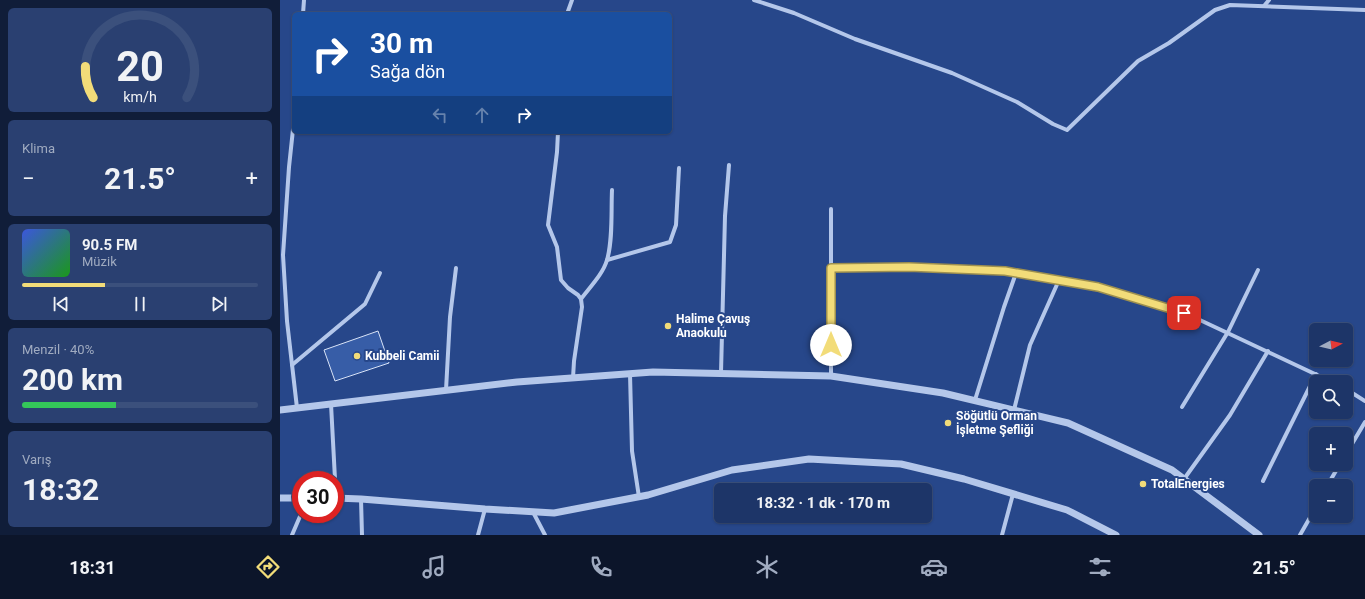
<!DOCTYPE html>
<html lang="tr">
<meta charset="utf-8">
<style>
body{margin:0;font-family:Roboto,sans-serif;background:#2a4071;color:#f1f3f6;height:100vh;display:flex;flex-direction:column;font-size:15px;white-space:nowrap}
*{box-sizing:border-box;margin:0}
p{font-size:13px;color:#a0abc0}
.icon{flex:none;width:22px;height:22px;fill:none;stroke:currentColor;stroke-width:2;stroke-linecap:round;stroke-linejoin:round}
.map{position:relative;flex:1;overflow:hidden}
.drawer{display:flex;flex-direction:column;gap:8px;padding:8px;background:#101d39;width:280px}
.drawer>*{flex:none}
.banner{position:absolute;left:12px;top:12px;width:380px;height:122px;border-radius:6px;box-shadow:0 1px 3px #0004,0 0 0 1px #3b507c;background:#1a4fa0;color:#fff;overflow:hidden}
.needle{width:26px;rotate:83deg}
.controls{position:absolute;left:1029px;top:323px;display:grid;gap:8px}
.controls a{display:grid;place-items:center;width:44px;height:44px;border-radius:6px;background:#1d3568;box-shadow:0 1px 3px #0004,0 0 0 1px #3b507c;font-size:20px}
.speed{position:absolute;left:12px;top:471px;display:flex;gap:8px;font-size:20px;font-weight:700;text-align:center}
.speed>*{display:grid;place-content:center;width:52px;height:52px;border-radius:50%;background:#1d3568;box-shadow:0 1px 3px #0004,0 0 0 1px #3b507c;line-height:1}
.speed .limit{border:6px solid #d22;background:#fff;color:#111}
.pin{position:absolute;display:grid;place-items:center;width:34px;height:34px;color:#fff;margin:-17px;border-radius:8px;box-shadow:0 2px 6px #0006}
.me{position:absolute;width:44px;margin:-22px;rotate:0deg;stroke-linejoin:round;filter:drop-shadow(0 0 3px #0008)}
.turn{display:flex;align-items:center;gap:14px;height:84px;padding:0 12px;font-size:18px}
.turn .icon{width:52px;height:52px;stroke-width:2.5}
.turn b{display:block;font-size:28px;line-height:34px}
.lanes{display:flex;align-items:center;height:38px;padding:0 12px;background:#0003;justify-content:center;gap:20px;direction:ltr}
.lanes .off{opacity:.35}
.big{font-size:30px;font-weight:700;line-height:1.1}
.drawer .tile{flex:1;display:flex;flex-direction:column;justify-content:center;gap:6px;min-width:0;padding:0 14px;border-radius:6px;background:#2a4071}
.drawer .dial{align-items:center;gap:0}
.dial svg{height:104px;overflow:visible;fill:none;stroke:#3b507c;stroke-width:7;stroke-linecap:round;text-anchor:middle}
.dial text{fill:#f1f3f6;stroke:none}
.song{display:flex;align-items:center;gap:12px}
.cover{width:48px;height:48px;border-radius:6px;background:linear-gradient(135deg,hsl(230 70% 55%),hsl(120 70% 35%))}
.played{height:4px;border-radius:2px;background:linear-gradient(90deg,#f2dc79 35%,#3b507c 35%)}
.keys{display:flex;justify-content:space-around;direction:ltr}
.heat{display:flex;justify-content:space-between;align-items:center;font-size:22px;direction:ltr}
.charge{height:6px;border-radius:3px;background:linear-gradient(90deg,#34c759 40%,#3b507c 0)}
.trip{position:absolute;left:434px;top:483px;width:218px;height:40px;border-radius:6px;background:#1d3568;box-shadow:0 1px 3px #0004,0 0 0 1px #3b507c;font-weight:700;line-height:40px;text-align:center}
.dock{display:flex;height:64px;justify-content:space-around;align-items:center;background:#0c152a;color:#a0abc0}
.dock .icon{width:28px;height:28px}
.dock .selected{color:#f2dc79}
.dock b{font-size:18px;color:#f1f3f6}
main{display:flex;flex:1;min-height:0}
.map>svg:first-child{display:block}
.building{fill:#375da7;stroke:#d8e3f7}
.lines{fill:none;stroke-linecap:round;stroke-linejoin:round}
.minor{stroke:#b4c7ea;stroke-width:4}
.tertiary{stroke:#b4c7ea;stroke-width:7}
.route-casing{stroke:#9d8f4f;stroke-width:10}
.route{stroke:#f2dc79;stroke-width:7}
.poi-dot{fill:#f2dc79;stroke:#27478a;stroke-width:1.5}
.labels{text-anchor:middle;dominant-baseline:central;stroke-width:4;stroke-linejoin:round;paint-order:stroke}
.poi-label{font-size:12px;font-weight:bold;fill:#fff;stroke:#27478a;text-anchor:start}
</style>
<main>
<section class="drawer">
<div class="tile dial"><svg viewBox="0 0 100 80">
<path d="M14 69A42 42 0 1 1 86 69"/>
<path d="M14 69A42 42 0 0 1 8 45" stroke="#f2dc79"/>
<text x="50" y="56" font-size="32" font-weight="700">20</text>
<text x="50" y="72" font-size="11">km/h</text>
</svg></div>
<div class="tile"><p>Klima</p>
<div class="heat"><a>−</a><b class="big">21.5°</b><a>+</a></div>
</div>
<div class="tile">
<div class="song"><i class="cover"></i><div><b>90.5 FM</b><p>Müzik</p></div></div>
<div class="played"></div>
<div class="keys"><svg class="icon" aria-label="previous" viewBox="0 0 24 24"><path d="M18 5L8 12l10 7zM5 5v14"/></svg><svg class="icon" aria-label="pause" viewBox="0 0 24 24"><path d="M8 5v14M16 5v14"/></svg><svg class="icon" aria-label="next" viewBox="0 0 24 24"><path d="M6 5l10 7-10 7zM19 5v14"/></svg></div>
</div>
<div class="tile"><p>Menzil · 40%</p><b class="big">200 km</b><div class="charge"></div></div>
<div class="tile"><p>Varış</p><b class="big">18:32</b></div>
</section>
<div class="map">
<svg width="1085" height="535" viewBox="0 0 1085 535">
<rect width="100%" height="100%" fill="#27478a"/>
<path class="building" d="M98,331L109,363L55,381L44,350Z"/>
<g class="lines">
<g class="minor">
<path d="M474,0L514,13L575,39L672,73L737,102L773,124L787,130L858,61L889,43L935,10L950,5L1085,10"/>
<path d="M984,6L989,0"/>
<path d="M23,14L24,0"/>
<path d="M287,14L292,0"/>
<path d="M14,120L9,167L3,255L7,321L17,408"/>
<path d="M278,132L277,152L268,225L277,247L281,280L288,288L298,295L301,299L302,307L294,361L293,378"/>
<path d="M551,209V376"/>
<path d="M327,260L390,242L396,225L399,168"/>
<path d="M551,268L629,267L725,271L818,287L905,313L1052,382"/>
<path d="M301,299C310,287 323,274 327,260C333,240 331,211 332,190"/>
<path d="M12,365L85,304L100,273"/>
<path d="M441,373L445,216L449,165"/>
<path d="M350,374L352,451L359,497"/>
<path d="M1066,389L1085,401"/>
<path d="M166,390L170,317L176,268"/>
<path d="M695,400L724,307L736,273"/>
<path d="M51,404L56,498"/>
<path d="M902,407L948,332L978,270"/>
<path d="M734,410L750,345L779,280"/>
<path d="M1066,454L1085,422"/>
<path d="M904,479L950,415L988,351"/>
<path d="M983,481L1036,374"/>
<path d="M1047,486L1060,464"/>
<path d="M81,499L82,535"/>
<path d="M253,512L265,535"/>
<path d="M12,535L21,514"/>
<path d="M198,535L205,509"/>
<path d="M722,535L733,494"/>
<path d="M1020,535L1036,507"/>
</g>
<g class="tertiary">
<path d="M0,410L237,382L373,372L551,376L663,393L788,423L892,470L979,535"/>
<path d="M0,498H21"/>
<path d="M55,498L81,499L205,509L274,513L368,495L452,470L529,459L621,464L684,479L787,510L836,535"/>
</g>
</g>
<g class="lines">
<defs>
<path id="route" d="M551,345V268L629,267L725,271L818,287L904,313"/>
</defs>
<use href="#route" class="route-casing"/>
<use href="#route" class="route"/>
</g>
<g class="poi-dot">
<circle cx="388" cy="326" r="4"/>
<circle cx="77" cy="356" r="4"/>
<circle cx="668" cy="423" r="4"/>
<circle cx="863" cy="484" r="4"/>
</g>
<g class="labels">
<g class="poi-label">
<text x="396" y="319">Halime Çavuş<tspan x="396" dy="14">Anaokulu</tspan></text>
<text x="85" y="356">Kubbeli Camii</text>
<text x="676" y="416">Söğütlü Orman<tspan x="676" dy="14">İşletme Şefliği</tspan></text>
<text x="871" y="484">TotalEnergies</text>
</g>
</g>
</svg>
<div class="controls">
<a><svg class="needle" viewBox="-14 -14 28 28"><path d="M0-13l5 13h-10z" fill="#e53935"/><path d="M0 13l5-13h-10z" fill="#a0abc0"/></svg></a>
<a><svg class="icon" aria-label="search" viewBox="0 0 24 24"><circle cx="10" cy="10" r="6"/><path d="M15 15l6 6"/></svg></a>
<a>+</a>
<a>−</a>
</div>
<div class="speed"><div class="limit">30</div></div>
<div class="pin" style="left:904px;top:313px;background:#d93025"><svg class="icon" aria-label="arrive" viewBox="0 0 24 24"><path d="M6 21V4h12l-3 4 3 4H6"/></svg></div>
<svg class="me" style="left:551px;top:345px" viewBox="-20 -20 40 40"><circle r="19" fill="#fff"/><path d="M0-13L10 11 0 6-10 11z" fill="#f2dc79"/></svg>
<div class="trip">18:32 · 1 dk · 170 m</div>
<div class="banner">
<div class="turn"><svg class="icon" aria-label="right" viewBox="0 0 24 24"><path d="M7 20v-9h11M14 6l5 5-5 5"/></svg><div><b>30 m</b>Sağa dön</div></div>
<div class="lanes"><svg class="icon off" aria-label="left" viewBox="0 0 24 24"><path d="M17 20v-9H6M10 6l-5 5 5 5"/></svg><svg class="icon off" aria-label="ahead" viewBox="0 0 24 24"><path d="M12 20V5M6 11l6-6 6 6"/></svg><svg class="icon" aria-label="right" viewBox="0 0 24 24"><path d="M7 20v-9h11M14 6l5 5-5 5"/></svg></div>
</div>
</div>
</main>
<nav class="dock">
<b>18:31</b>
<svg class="icon selected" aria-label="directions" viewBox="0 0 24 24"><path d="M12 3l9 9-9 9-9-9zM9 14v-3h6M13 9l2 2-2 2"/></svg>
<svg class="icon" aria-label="music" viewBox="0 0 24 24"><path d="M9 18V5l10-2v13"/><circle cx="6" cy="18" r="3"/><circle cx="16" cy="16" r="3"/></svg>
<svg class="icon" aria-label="phone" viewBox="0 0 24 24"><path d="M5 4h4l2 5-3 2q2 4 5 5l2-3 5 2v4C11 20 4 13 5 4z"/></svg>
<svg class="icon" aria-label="climate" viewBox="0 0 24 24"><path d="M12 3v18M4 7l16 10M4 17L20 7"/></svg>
<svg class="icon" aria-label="car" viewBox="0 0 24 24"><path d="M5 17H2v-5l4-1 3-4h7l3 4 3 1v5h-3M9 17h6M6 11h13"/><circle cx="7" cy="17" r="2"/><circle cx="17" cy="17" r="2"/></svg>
<svg class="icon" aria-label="filters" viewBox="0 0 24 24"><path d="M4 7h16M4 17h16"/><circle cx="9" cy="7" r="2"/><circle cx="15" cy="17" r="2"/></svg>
<b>21.5°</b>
</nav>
